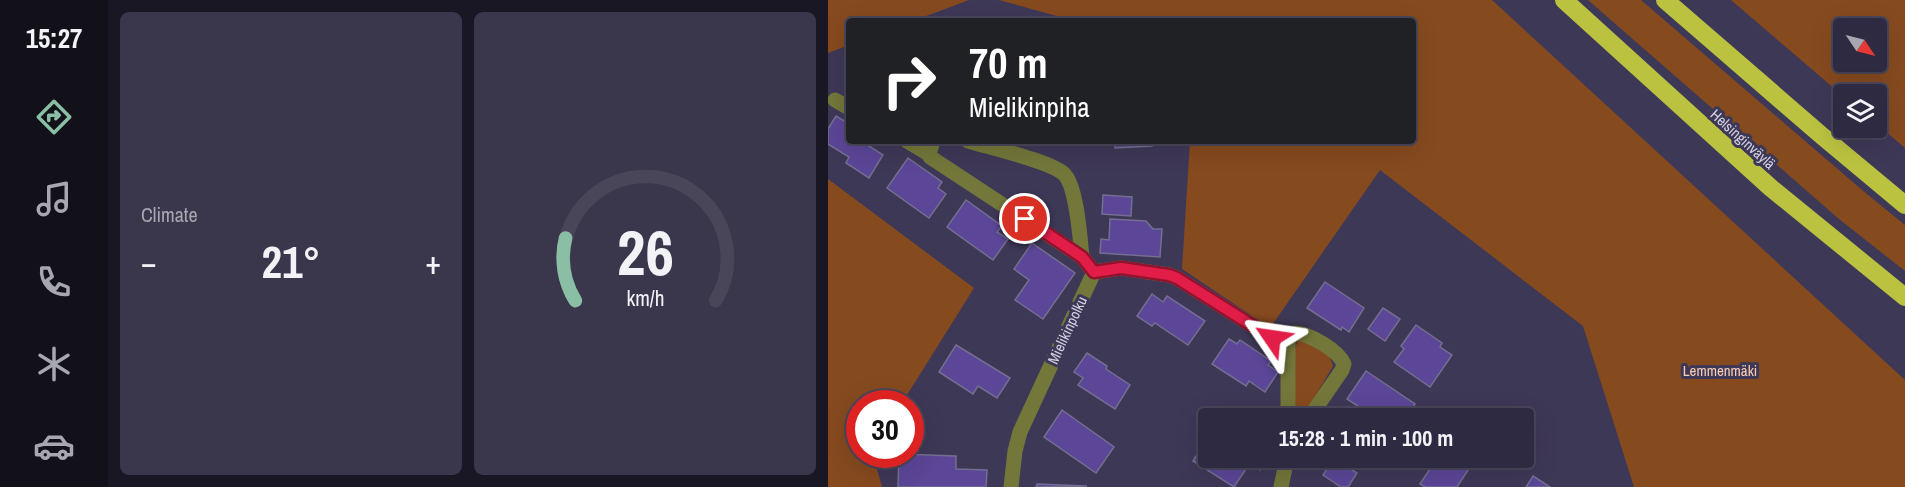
<!DOCTYPE html>
<meta charset="utf-8">
<style>
body{margin:0;font-family:"Archivo Narrow",sans-serif;background:#3a364c;color:#f1f3f6;height:100vh;display:flex;flex-direction:column;font-size:22px;white-space:nowrap}
*{box-sizing:border-box;margin:0}
p{font-size:20px;color:#a7a7b1}
.icon{flex:none;width:33px;height:33px;fill:none;stroke:currentColor;stroke-width:2;stroke-linecap:round;stroke-linejoin:round}
.map{position:relative;flex:1;overflow:hidden}
.drawer{display:flex;flex-direction:column;gap:12px;padding:12px;background:#191724;width:720px}
.drawer>*{flex:none}
.top-card{position:absolute;left:18px;top:18px;width:570px;height:126px;border-radius:6px;box-shadow:0 6px 24px #0002,0 0 0 2px #49465a;background:#202124;color:#fff;overflow:hidden}
.needle{width:39px;rotate:125deg}
.tools{position:absolute;left:1005px;top:18px;display:grid;gap:12px}
.tools a{display:grid;place-items:center;width:54px;height:54px;border-radius:6px;background:#2e2a41;box-shadow:0 6px 24px #0002,0 0 0 2px #49465a;font-size:30px}
.speed{position:absolute;left:18px;top:390px;display:flex;gap:12px;font-size:30px;font-weight:700;text-align:center}
.speed>*{display:grid;place-content:center;width:78px;height:78px;border-radius:50%;background:#2e2a41;box-shadow:0 6px 24px #0002,0 0 0 2px #49465a;line-height:1}
.speed .limit{border:9px solid #d22;background:#fff;color:#111}
.pin{position:absolute;display:grid;place-items:center;width:51px;height:51px;color:#fff;margin:-26px;border:3px solid #fff;border-radius:50%;box-shadow:0 2px 6px #0007}
.me{position:absolute;width:66px;margin:-33px;rotate:302deg;stroke-linejoin:round;filter:drop-shadow(0 0 4px #0008)}
.turn{display:flex;align-items:center;gap:21px;height:126px;padding:0 24px;font-size:27px}
.turn .icon{width:78px;height:78px;stroke-width:2.5}
.turn b{display:block;font-size:42px;line-height:51px}
.big{font-size:45px;font-weight:700;line-height:1.1}
.drawer .card{flex:1;display:flex;flex-direction:column;justify-content:center;gap:9px;min-width:0;padding:0 21px;border-radius:9px;background:#3a364c}
.drawer .dial{align-items:center;gap:0}
.dial svg{height:156px;overflow:visible;fill:none;stroke:#49465a;stroke-width:7;stroke-linecap:round;text-anchor:middle}
.dial text{fill:#f1f3f6;stroke:none}
.heat{display:flex;justify-content:space-between;align-items:center;font-size:33px;direction:ltr}
.drawer .tiles{flex:1;display:grid;gap:12px;grid-template-columns:repeat(2,1fr)}
.trip{position:absolute;left:370px;top:408px;width:336px;height:60px;border-radius:6px;background:#2e2a41;box-shadow:0 6px 24px #0002,0 0 0 2px #49465a;font-weight:700;line-height:60px;text-align:center}
main{display:flex;flex:1;min-height:0}
.menu{display:flex;flex-direction:column;width:108px;justify-content:space-around;align-items:center;background:#12111a;color:#a7a7b1}
.menu .icon{width:42px;height:42px}
.menu .on{color:#8abfa5}
.menu b{font-size:27px;color:#f1f3f6}
.map>svg:first-child{display:block}
.green{fill:#864a1f;fill-rule:evenodd}
.building{fill:#5b4697;stroke:#746e91;stroke-width:1.5}
.lines{fill:none;stroke-linecap:round;stroke-linejoin:round}
.minor{stroke:#73773a;stroke-width:15}
.highway{stroke:#bbc240;stroke-width:18}
.route-casing{stroke:#92132f;stroke-width:15}
.route{stroke:#e11d48;stroke-width:10}
.labels{text-anchor:middle;dominant-baseline:central;stroke-width:6;stroke-linejoin:round;paint-order:stroke}
.street-label{font-size:15px;fill:#d3d0e3;stroke:#3e3857}
.park-label{font-size:15px;fill:#fbceb3;stroke:#3e3857}
</style>
<main>
<nav class="menu">
<b>15:27</b>
<svg class="icon on" aria-label="directions" viewBox="0 0 24 24"><path d="M12 3l9 9-9 9-9-9zM9 14v-3h6M13 9l2 2-2 2"/></svg>
<svg class="icon" aria-label="music" viewBox="0 0 24 24"><path d="M9 18V5l10-2v13"/><circle cx="6" cy="18" r="3"/><circle cx="16" cy="16" r="3"/></svg>
<svg class="icon" aria-label="phone" viewBox="0 0 24 24"><path d="M5 4h4l2 5-3 2q2 4 5 5l2-3 5 2v4C11 20 4 13 5 4z"/></svg>
<svg class="icon" aria-label="climate" viewBox="0 0 24 24"><path d="M12 3v18M4 7l16 10M4 17L20 7"/></svg>
<svg class="icon" aria-label="car" viewBox="0 0 24 24"><path d="M5 17H2v-5l4-1 3-4h7l3 4 3 1v5h-3M9 17h6M6 11h13"/><circle cx="7" cy="17" r="2"/><circle cx="17" cy="17" r="2"/></svg>
</nav>
<section class="drawer">
<div class="tiles">
<div class="card"><p>Climate</p>
<div class="heat"><a>−</a><b class="big">21°</b><a>+</a></div>
</div>
<div class="card dial"><svg viewBox="0 0 100 80">
<path d="M14 69A42 42 0 1 1 86 69"/>
<path d="M14 69A42 42 0 0 1 9 37" stroke="#8abfa5"/>
<text x="50" y="56" font-size="32" font-weight="700">26</text>
<text x="50" y="72" font-size="11">km/h</text>
</svg></div>
</div>
</section>
<div class="map">
<svg width="1077" height="487" viewBox="0 0 1077 487">
<rect width="100%" height="100%" fill="#3e3857"/>
<g class="green">
<path d="M0,0H141L85,21H21V45L0,53Z"/>
<path d="M171,0H664L1077,380V487H806L755,326L552,170L442,328L354,269L362,141H585V21H247Z"/>
<path d="M760,0H813L1034,190L1077,225V271L1011,219Z"/>
<path d="M903,0H1077V148L1049,124L1048,94L1015,96ZM1048,28V62H1016V28Z"/>
<path d="M0,179L146,288L74,403L32,404V454L45,455L54,487H0Z"/>
<path d="M477,339L501,355L505,366L477,413L472,418H465L467,348L470,340Z"/>
</g>
<g class="building">
<path d="M8,116L21,124V141H45L41,146L55,155L41,178L18,163L21,157L0,144V129Z"/>
<path d="M266,141H324V146L287,148L286,141L266,142Z"/>
<path d="M80,158L114,182L110,188L118,194L101,218L59,188Z"/>
<path d="M275,195L304,197L303,216L274,214Z"/>
<path d="M138,200L174,226L169,232L180,239L165,260L119,227Z"/>
<path d="M282,219L318,221L325,229H334L332,257L272,253L273,239L281,240Z"/>
<path d="M204,243L247,273L215,319L187,300L201,280L186,269Z"/>
<path d="M497,282L536,308L521,332L514,327L513,330L479,308Z"/>
<path d="M324,294L335,302L339,296L377,321L360,345L327,323L324,326L309,316Z"/>
<path d="M555,308L572,319L557,341L540,329Z"/>
<path d="M588,325L614,343L612,347L624,355L602,387L566,362L576,349L573,346Z"/>
<path d="M401,339L409,344L412,340L443,361L440,365L450,372L437,392L421,381L418,386L384,364Z"/>
<path d="M128,345L182,378L169,398L150,386L145,394L111,372Z"/>
<path d="M259,353L279,366L278,369L302,385L287,409L250,385L255,378L246,372Z"/>
<path d="M538,371L587,404L577,418H548L519,399Z"/>
<path d="M514,408L529,418H507Z"/>
<path d="M234,410L286,447L268,473L216,437Z"/>
<path d="M381,435V458H440L432,470L422,463L406,487L365,461Z"/>
<path d="M71,454L128,456V469L159,470L158,487H70Z"/>
<path d="M506,458L529,473L520,487H513L495,475Z"/>
<path d="M609,458H648L629,487H597L592,484Z"/>
<path d="M705,476L722,487H698Z"/>
<path d="M209,484L259,486L208,487Z"/>
</g>
<g class="lines">
<g class="minor">
<path d="M7,100L21,108"/>
<path d="M79,141L101,154"/>
<path d="M105,141L101,154L102,157L254,257L266,272"/>
<path d="M140,141C160,147 226,162 237,175C249,189 252,238 254,257"/>
<path d="M460,418V339L467,333C482,334 510,350 516,364L514,370L481,418"/>
<path d="M183,487L187,451L192,432L266,272L293,268L341,275L349,278L444,338L460,339"/>
<path d="M453,487L459,458"/>
</g>
<g class="highway">
<path d="M736,0L943,188L1077,297"/>
<path d="M837,0L993,135L1077,205"/>
</g>
</g>
<g class="lines">
<defs>
<path id="route" d="M197,219L254,257L266,272L293,268L341,275L349,278L444,338"/>
</defs>
<use href="#route" class="route-casing"/>
<use href="#route" class="route"/>
</g>
<g class="labels">
<g class="street-label">
<text transform="translate(915 139) rotate(42)">Helsinginväylä</text>
<text transform="translate(239 330) rotate(-65)">Mielikinpolku</text>
</g>
<g class="park-label">
<text x="892" y="370">Lemmenmäki</text>
</g>
</g>
</svg>
<div class="tools">
<a><svg class="needle" viewBox="-14 -14 28 28"><path d="M0-13l5 13h-10z" fill="#e53935"/><path d="M0 13l5-13h-10z" fill="#a7a7b1"/></svg></a>
<a><svg class="icon" aria-label="layers" viewBox="0 0 24 24"><path d="M12 4l9 5-9 5-9-5zM3 14l9 5 9-5"/></svg></a>
</div>
<div class="speed"><div class="limit">30</div></div>
<div class="pin" style="left:197px;top:219px;background:#d93025"><svg class="icon" aria-label="arrive" viewBox="0 0 24 24"><path d="M6 21V4h12l-3 4 3 4H6"/></svg></div>
<svg class="me" style="left:444px;top:338px" viewBox="-20 -20 40 40"><path d="M0-17L14 15 0 8-14 15z" fill="#e11d48" stroke="#fff" stroke-width="4"/></svg>
<div class="trip">15:28 · 1 min · 100 m</div>
<div class="top-card">
<div class="turn"><svg class="icon" aria-label="right" viewBox="0 0 24 24"><path d="M7 20v-9h11M14 6l5 5-5 5"/></svg><div><b>70 m</b>Mielikinpiha</div></div>
</div>
</div>
</main>
